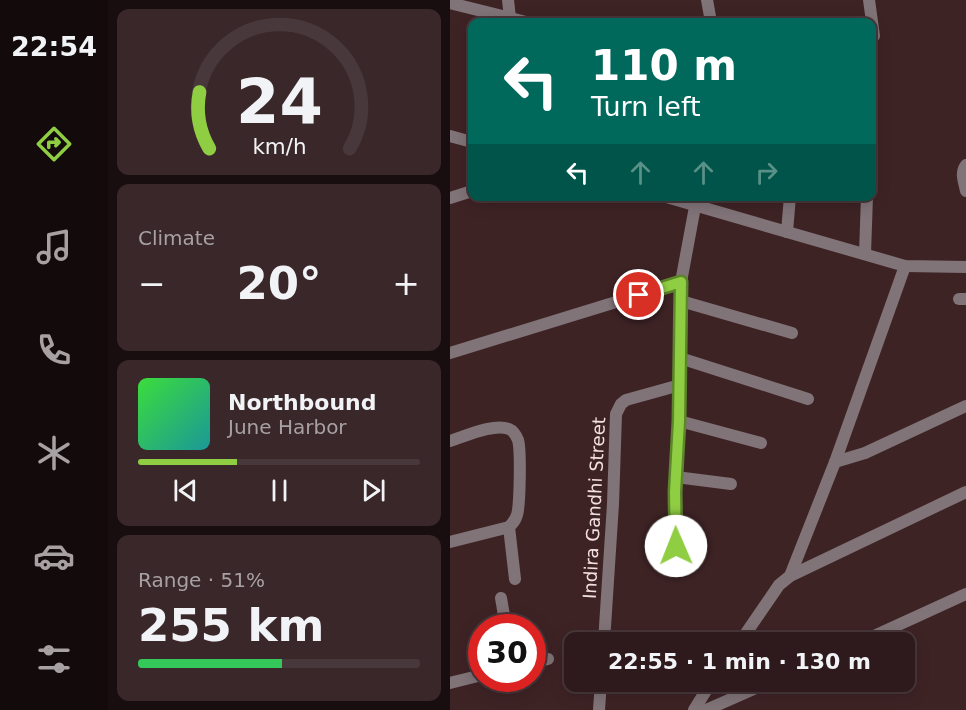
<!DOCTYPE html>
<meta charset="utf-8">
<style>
body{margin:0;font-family:"DejaVu Sans",sans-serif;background:#3a2729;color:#f1f3f6;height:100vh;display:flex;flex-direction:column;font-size:22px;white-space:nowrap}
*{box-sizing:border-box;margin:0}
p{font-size:20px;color:#a7a1a3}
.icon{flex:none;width:33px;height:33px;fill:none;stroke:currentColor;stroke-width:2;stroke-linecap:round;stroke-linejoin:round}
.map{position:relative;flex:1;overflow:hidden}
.drawer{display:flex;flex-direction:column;gap:9px;padding:9px;background:#190e0f;width:342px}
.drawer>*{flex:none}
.hud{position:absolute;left:18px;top:18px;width:408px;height:183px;border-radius:12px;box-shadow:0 3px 15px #0003,0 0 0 2px #49383b;background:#00695c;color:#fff;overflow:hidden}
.speed{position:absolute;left:18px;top:614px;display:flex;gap:12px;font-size:30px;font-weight:700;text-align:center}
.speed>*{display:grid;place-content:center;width:78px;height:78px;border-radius:50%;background:#2e1a1c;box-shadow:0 3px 15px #0003,0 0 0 2px #49383b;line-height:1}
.speed .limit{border:9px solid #d22;background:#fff;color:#111}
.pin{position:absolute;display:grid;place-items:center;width:51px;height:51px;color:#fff;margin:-26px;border:3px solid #fff;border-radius:50%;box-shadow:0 2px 6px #0007}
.me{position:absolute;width:66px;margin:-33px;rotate:359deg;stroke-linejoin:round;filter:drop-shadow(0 0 4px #0008)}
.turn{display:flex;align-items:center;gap:21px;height:126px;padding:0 24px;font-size:27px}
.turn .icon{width:78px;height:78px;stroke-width:2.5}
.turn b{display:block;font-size:42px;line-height:51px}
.lanes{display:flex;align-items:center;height:57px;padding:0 24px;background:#0003;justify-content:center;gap:30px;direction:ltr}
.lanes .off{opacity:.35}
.big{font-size:45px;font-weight:800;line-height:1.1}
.drawer .card{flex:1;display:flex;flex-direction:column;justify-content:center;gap:9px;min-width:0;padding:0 21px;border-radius:12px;background:#3a2729}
.drawer .dial{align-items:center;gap:0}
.dial svg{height:156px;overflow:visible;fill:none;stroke:#49383b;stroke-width:7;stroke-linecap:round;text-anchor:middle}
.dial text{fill:#f1f3f6;stroke:none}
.song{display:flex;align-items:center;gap:18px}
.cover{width:72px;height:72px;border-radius:9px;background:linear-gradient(135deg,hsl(120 70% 55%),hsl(180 70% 35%))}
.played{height:6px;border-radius:3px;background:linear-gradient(90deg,#8fcd42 35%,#49383b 35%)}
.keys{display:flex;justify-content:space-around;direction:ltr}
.heat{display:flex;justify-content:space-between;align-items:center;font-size:33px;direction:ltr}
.charge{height:9px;border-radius:4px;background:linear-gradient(90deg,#34c759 51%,#49383b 0)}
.trip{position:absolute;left:114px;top:632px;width:351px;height:60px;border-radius:12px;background:#2e1a1c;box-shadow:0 3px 15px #0003,0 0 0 2px #49383b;font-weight:800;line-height:60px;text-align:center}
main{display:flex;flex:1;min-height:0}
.menu{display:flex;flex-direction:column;width:108px;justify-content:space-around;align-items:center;background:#120a0b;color:#a7a1a3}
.menu .icon{width:42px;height:42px}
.menu .on{color:#8fcd42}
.menu b{font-size:27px;color:#f1f3f6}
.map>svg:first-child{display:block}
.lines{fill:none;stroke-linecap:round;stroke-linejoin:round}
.minor{stroke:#817479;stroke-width:12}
.route-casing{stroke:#5d852b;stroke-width:15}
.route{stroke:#8fcd42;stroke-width:10}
.labels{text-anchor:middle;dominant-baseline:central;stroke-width:6;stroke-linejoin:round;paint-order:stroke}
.street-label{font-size:18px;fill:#f3e0e1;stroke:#3e2325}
</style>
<main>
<nav class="menu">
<b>22:54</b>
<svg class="icon on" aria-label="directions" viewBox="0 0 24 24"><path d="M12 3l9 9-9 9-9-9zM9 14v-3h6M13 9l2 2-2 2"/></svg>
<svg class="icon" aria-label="music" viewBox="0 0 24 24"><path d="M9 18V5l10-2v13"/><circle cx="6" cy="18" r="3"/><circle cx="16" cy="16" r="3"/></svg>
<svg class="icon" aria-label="phone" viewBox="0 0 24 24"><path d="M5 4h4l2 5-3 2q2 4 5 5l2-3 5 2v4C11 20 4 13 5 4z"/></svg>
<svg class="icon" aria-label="climate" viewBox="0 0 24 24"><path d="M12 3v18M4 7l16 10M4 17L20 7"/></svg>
<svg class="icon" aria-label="car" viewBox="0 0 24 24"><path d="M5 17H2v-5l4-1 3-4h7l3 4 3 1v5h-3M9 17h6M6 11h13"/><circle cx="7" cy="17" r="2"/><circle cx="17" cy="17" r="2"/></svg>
<svg class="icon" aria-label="filters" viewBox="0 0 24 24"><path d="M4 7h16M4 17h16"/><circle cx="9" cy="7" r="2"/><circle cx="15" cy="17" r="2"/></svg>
</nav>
<section class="drawer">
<div class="card dial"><svg viewBox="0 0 100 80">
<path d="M14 69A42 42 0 1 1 86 69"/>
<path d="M14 69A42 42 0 0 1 9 40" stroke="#8fcd42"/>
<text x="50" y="56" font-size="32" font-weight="700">24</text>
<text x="50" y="72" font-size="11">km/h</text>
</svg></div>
<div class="card"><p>Climate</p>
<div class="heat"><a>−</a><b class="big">20°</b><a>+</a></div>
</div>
<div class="card">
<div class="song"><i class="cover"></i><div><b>Northbound</b><p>June Harbor</p></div></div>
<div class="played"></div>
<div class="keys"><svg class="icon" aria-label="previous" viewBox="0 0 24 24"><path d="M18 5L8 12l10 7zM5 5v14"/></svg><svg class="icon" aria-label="pause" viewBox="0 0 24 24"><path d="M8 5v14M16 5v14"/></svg><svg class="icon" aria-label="next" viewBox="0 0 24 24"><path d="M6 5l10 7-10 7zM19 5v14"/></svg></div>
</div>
<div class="card"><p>Range · 51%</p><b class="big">255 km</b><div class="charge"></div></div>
</section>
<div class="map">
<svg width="516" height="710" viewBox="0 0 516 710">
<rect width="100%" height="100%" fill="#3e2325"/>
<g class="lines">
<g class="minor">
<path d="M58,0L60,18"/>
<path d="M257,0L261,22"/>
<path d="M419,0L424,36"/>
<path d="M0,3L76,22"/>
<path d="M0,136L22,142"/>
<path d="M516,165C510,173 514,181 516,191"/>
<path d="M213,196L455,266L516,267"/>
<path d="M0,198L22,191"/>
<path d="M337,232L340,196"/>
<path d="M415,254L417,196"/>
<path d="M509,299H516"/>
<path d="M231,301L342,333"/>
<path d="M0,353L231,282"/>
<path d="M230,358L358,399"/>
<path d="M229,421L311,443"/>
<path d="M0,441C16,436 44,423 59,429C64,431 66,435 68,440C71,450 70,505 67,515C65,521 63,523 59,527L0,542"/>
<path d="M385,462L415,453L516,406"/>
<path d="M226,477L281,484"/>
<path d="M59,527L65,579"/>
<path d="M226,546L225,492L229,421L231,282L247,196"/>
<path d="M340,576L516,492"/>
<path d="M51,598L56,627"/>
<path d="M154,642L163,504L166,414L171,404L176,400L230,385"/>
<path d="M290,642L329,585L340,576L385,462L455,266"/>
<path d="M411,642L516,594"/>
<path d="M82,663L98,659"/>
<path d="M0,683L32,675"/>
<path d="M149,710L151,681"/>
<path d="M244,710L262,681"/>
<path d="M256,710L322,681"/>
</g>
</g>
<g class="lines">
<defs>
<path id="route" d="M189,295L231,282L229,421L225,492L226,546"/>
</defs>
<use href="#route" class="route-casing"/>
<use href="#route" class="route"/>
</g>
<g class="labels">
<g class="street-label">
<text transform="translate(144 508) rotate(-87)">Indira Gandhi Street</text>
</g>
</g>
</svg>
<div class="speed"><div class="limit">30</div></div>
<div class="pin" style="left:189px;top:295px;background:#d93025"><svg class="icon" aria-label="arrive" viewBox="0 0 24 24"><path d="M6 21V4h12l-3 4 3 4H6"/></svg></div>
<svg class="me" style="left:226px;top:546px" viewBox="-20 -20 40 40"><circle r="19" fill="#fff"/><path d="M0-13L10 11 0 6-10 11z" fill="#8fcd42"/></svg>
<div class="trip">22:55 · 1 min · 130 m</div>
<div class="hud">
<div class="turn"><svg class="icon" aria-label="left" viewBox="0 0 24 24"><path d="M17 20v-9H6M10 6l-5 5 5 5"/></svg><div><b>110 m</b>Turn left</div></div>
<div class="lanes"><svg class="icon" aria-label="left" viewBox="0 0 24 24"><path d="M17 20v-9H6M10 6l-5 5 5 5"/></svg><svg class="icon off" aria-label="ahead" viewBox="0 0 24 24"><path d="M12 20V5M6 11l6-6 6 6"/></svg><svg class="icon off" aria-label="ahead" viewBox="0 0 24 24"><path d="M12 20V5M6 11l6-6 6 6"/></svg><svg class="icon off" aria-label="right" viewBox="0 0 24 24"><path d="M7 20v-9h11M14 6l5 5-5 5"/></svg></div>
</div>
</div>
</main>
